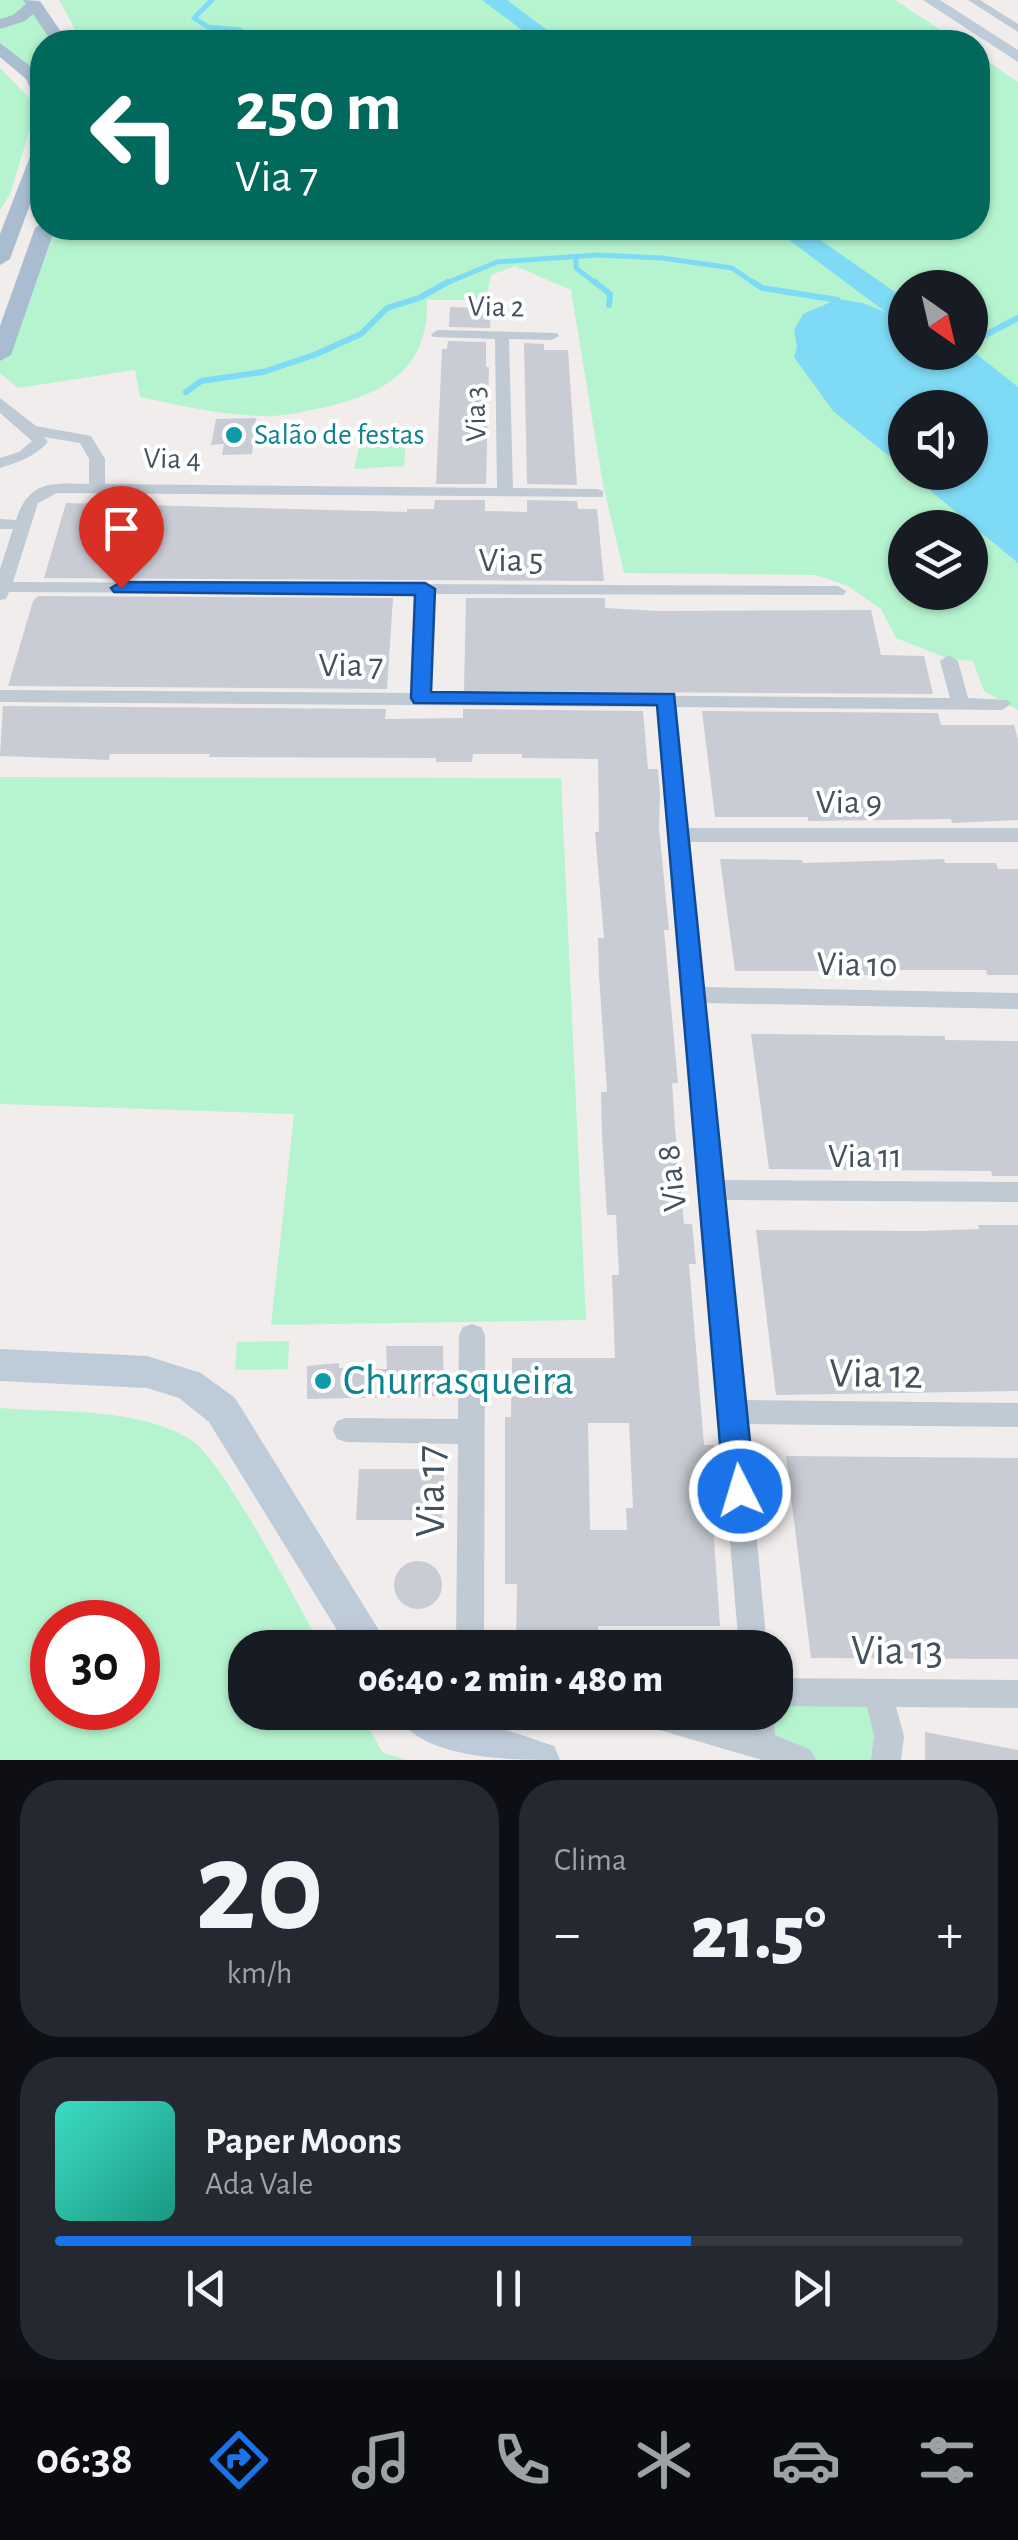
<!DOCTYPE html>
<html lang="pt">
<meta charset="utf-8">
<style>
body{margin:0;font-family:"Alegreya Sans",sans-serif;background:#242831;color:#f1f3f6;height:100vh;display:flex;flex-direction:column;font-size:38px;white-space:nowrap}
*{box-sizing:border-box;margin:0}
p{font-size:32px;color:#9ea1a6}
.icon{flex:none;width:55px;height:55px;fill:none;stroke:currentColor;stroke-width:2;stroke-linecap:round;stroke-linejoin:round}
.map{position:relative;height:1760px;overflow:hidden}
.sheet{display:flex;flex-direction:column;gap:20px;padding:20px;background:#0d0f14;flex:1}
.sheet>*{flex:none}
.hud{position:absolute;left:30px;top:30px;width:960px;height:210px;border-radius:40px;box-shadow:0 2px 8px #0004;background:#00695c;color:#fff;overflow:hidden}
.needle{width:65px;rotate:146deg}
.buttons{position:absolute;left:888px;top:270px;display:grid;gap:20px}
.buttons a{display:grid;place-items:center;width:100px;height:100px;border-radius:50%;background:#171b24;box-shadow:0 2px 8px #0004;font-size:50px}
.speed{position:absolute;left:30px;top:1600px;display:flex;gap:20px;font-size:50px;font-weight:700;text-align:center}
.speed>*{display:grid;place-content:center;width:130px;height:130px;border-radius:50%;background:#171b24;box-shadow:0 2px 8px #0004;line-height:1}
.speed .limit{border:15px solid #d22;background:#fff;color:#111}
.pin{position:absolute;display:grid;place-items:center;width:85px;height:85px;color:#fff;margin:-102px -42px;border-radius:50% 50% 50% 0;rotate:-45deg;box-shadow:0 0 10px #0007}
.pin .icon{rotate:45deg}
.me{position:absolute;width:110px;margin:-55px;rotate:355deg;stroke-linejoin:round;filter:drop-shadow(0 0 8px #0008)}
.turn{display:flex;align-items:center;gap:35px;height:210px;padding:0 40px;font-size:45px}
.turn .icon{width:130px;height:130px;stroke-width:2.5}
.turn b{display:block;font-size:70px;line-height:85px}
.big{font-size:75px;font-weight:800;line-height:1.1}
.sheet .tile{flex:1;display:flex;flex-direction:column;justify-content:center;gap:15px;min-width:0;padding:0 35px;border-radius:40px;background:#242831}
.sheet .dial{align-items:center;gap:0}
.dial b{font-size:130px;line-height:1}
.song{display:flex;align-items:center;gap:30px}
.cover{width:120px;height:120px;border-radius:15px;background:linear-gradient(135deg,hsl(170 70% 55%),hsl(170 70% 35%))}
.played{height:10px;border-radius:5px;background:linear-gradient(90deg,#1a73e8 70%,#363941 70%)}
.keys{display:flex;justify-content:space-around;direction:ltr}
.heat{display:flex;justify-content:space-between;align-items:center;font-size:55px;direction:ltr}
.sheet .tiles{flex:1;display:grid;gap:20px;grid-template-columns:1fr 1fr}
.tile:last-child{grid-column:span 2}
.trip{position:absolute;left:228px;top:1630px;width:565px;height:100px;border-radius:40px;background:#171b24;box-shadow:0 2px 8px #0004;font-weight:800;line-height:100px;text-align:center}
.tabs{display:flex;height:160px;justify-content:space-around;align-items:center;background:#090b0e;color:#9ea1a6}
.tabs .icon{width:70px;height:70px}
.tabs .active{color:#1a73e8}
.tabs b{font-size:45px;color:#f1f3f6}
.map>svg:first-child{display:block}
.green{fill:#b6f4cf;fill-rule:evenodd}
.water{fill:#7fdbf5}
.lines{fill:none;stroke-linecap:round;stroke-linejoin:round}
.stream-far1{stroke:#7fdbf5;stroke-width:5}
.stream{stroke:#7fdbf5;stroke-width:6}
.river{fill:#7fdbf5;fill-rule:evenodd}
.building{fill:#c9ccd4;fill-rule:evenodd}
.street{fill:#bfcad5;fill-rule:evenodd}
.secondary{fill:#becbd9;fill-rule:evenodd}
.primary{fill:#aabdd0;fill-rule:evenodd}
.route{fill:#1a73e8;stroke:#114b97;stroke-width:2.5}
.culture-dot{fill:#0f9aa8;stroke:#fff;stroke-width:4}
.labels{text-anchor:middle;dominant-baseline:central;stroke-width:8;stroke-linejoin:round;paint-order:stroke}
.far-street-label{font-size:30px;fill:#44515d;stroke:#fff}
.far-culture-label{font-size:30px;fill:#0d838f;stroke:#fff;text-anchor:start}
.street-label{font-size:35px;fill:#44515d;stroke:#fff}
.near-street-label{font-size:42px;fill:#44515d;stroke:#fff}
.near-culture-label{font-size:42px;fill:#0d838f;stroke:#fff;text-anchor:start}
</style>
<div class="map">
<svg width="1018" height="1760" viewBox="0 0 1018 1760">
<rect width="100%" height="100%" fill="#f1eded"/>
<g class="green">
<path d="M0,0H30L58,42H42V90L0,50Z"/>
<path d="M59,0H895L959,42H82Z"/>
<path d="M978,55L1018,82V710L984,691L973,661L949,659L896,638L881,609L848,586L816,575L624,573L603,485L571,290L515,266L491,275L486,300H427C429,371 383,394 321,408C301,412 282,417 261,416C220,415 179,405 140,397L135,370L18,388L0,373V358L43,228H978ZM905,288H970V352H905ZM905,408H970V472H905ZM905,528H970V592H905Z"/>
<path d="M0,68L37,106L10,194L0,210Z"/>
<path d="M407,428L404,466L354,469L363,429Z"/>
<path d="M0,777L561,778L586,1320L271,1325L294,1114L0,1104Z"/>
<path d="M289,1341L288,1369L235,1370L237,1342Z"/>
<path d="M0,1408C60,1413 136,1407 190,1439C222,1458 299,1607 322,1647L245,1648V1712L360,1713L383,1753L408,1760H0ZM52,1622H138V1708H52Z"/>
<path d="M775,1693L871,1707L885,1760H801L783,1755L758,1713L775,1712Z"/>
</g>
<path class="water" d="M838,299L863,303L905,320V352L955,353L1018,403V563L909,473L970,472V408H905V469L833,411L794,357L797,347L794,330L803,314Z"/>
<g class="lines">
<g class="stream-far1">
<path d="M212,0L194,18L208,27L240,30L243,33L235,42"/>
<path d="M576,259V268L598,285"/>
<path d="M442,285L497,262L597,255L662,258L732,268L757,285"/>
</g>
<g class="stream">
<path d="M595,282L610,294L609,305"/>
<path d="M753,282L762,288L838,300"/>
<path d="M970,343L1018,318"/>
<path d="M186,392L201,381L263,372L314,355L361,334L387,308L419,298L448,282"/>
</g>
<g class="river">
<path d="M482,0H507L563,42H538Z"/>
<path d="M773,228H803L905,299V322L895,319Z"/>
<path d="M970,349L1018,387V412L1007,410L940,352H970Z"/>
</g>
</g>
<g class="building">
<path d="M450,307L491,308L490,328L449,327Z"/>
<path d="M448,341L486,342V367H489L486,484H436L442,349H447Z"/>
<path d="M524,343L544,344V350H568L577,485L527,484Z"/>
<path d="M256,418L252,454L222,455L224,444L211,445L216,419Z"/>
<path d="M435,500H485V511L527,512V500L577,501L578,509H597L604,581L44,578L66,503L407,512V509H434Z"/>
<path d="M38,596L393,598L387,689L8,686L33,601Z"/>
<path d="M466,598H605V608L659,611L871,610L881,655L924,656L933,694L464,691Z"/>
<path d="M3,706L386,709L385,719L463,718V709L643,711L648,769H658L660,794L659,828L669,930H664L678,1083H672L675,1128L684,1224H692L696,1264H689L704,1445H714L718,1495H711L720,1626H598L601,1644L516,1646L517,1584H505V1417H511L512,1358H615L612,1275H619L616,1215H607L602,1135L601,1092H607L599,975L598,938H604L595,832H599L598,759L522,758V754H473L472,762H436V758L209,757L210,754H110L109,760L0,756ZM588,1423H629L633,1508H626L627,1530H590Z"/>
<path d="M702,711L938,713L941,725H1014L1018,740V820L952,823L951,819L808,821V817H715Z"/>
<path d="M720,859L802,860L803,863L944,859L945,863H996L998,869H1018V975H987L986,970H876L877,975H836L835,971H735Z"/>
<path d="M751,1034L945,1036V1040L1018,1041V1176H992L991,1171L769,1169Z"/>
<path d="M978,1225H1018V1391L776,1395L756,1230L920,1231L979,1229Z"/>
<path d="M386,1346H443L444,1396L307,1399V1366L339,1363V1368L387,1369Z"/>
<path d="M786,1456L1018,1458V1659L811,1658Z"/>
<path d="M359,1469H444L442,1520H356Z"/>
<circle cx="418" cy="1585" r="24"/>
<path d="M925,1732L1018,1750V1760H925Z"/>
</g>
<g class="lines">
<g class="street">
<path d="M968,0H980L1018,24V32Z"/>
<path d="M438,330L557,333L559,336L552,340L509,339L513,488L597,489L603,491V497L57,493L38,503L13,582L838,586L846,591L844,595L433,594L430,694L950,698L940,661L949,655L958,661L968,698L1008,700L1011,704L1002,710L677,707L688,828H1018V842H690L704,987L1018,993V1009L705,1003L722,1180L1018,1182V1202L724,1200L743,1400L1018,1403V1427L746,1424L767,1648H739L659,707L0,702V690L412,693L416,594L9,592L6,599L0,600V569L13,529H0V519L16,520C29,480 52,483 89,484V459L80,443L44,437L48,442C34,457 19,462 0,468V458L19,452L32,441L0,413V398L36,426L91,436L105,459V484L497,488L495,339L433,337L431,334Z"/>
<path d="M472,1324L481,1327L485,1335L484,1648H456L458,1444L346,1442L337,1439L333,1430L337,1421L346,1418L458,1419L459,1335L463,1327Z"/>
<path d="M775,1678L1018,1680V1708L896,1707L904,1736L901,1760H871L874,1736L867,1707L775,1706Z"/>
<path d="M635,1712H702L745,1725L743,1712H773L775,1735L811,1750L816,1760H762L649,1727L639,1722Z"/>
</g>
<g class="secondary">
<path d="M923,0H940L1018,50V62Z"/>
<path d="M0,1349L147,1356L201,1373L235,1398L390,1648H348L209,1422L179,1398L147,1388L0,1381Z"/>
<path d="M395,1712H453L554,1746L560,1760C511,1760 418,1760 395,1712Z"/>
</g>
<g class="primary">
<path d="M23,0L40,1L68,42H52L33,14L25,21L0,29V19L13,15L26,4Z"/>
<path d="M0,43L39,73L42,102L36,101L26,79L0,57Z"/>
<path d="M42,144V172L10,259L0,265V234L33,149Z"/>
<path d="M42,223V228H55L11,355L0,361V326L35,228Z"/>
</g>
</g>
<path class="route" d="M121,582L425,583L435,589L431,692L674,694L755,1491L750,1501L740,1506L729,1501L724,1491L657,705L414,703L411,698L415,595L114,592L111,588Z"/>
<g class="culture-dot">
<circle cx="234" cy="435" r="10"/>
<circle cx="323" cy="1381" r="10"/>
</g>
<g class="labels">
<g class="far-street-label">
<text transform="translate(496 307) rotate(1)">Via 2</text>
<text transform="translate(476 414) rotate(-91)">Via 3</text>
<text transform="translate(172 459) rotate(1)">Via 4</text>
</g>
<g class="far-culture-label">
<text x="254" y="435">Salão de festas</text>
</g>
<g class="street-label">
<text x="511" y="560">Via 5</text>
<text x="351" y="665">Via 7</text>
<text x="849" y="802">Via 9</text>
<text transform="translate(857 965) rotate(1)">Via 10</text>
<text x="865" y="1156">Via 11</text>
<text transform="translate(672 1178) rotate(-97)">Via 8</text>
</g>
<g class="near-street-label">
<text transform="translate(876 1374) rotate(1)">Via 12</text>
<text transform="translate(431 1491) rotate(-90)">Via 17</text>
<text x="897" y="1651">Via 13</text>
</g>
<g class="near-culture-label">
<text x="343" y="1381">Churrasqueira</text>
</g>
</g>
</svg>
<div class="buttons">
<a><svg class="needle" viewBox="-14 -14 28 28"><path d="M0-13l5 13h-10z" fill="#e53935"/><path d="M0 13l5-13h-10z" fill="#9ea1a6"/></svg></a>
<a><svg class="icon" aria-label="sound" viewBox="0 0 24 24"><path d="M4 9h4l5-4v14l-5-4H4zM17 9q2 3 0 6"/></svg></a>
<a><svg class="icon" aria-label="layers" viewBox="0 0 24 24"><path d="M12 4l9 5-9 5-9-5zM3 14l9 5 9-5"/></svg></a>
</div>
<div class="speed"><div class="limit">30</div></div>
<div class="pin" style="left:121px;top:588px;background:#d93025"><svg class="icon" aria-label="arrive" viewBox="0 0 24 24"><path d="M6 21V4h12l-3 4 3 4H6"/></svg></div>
<svg class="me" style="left:740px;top:1491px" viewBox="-20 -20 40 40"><circle r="17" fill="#1a73e8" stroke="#fff" stroke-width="3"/><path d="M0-11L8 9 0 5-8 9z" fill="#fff"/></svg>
<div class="trip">06:40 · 2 min · 480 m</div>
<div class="hud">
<div class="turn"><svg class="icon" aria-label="left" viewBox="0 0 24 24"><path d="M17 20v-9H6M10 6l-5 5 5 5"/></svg><div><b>250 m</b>Via 7</div></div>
</div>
</div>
<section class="sheet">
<div class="tiles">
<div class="tile dial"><b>20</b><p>km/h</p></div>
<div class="tile"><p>Clima</p>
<div class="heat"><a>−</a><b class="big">21.5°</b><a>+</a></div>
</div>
<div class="tile">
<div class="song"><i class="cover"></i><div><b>Paper Moons</b><p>Ada Vale</p></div></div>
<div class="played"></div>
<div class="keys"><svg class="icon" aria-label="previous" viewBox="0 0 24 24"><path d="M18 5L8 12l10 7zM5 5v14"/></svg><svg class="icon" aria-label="pause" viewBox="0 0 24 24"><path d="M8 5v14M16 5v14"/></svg><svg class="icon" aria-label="next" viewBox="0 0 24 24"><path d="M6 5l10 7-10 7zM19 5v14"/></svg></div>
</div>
</div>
</section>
<nav class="tabs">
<b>06:38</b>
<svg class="icon active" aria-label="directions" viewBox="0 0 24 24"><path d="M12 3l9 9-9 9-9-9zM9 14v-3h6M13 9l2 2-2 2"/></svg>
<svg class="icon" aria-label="music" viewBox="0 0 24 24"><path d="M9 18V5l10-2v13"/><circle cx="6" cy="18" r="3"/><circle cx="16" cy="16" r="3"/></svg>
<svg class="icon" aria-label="phone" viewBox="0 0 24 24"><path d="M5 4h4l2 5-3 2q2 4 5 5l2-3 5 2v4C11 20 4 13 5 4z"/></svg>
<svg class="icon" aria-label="climate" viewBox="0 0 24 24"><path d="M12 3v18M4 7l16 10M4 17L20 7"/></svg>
<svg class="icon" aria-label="car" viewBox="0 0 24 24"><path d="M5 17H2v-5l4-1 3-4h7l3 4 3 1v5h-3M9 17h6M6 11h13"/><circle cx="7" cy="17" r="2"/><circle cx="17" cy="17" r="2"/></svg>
<svg class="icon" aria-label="filters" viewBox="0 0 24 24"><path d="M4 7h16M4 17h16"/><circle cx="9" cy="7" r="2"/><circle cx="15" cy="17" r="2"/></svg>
</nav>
